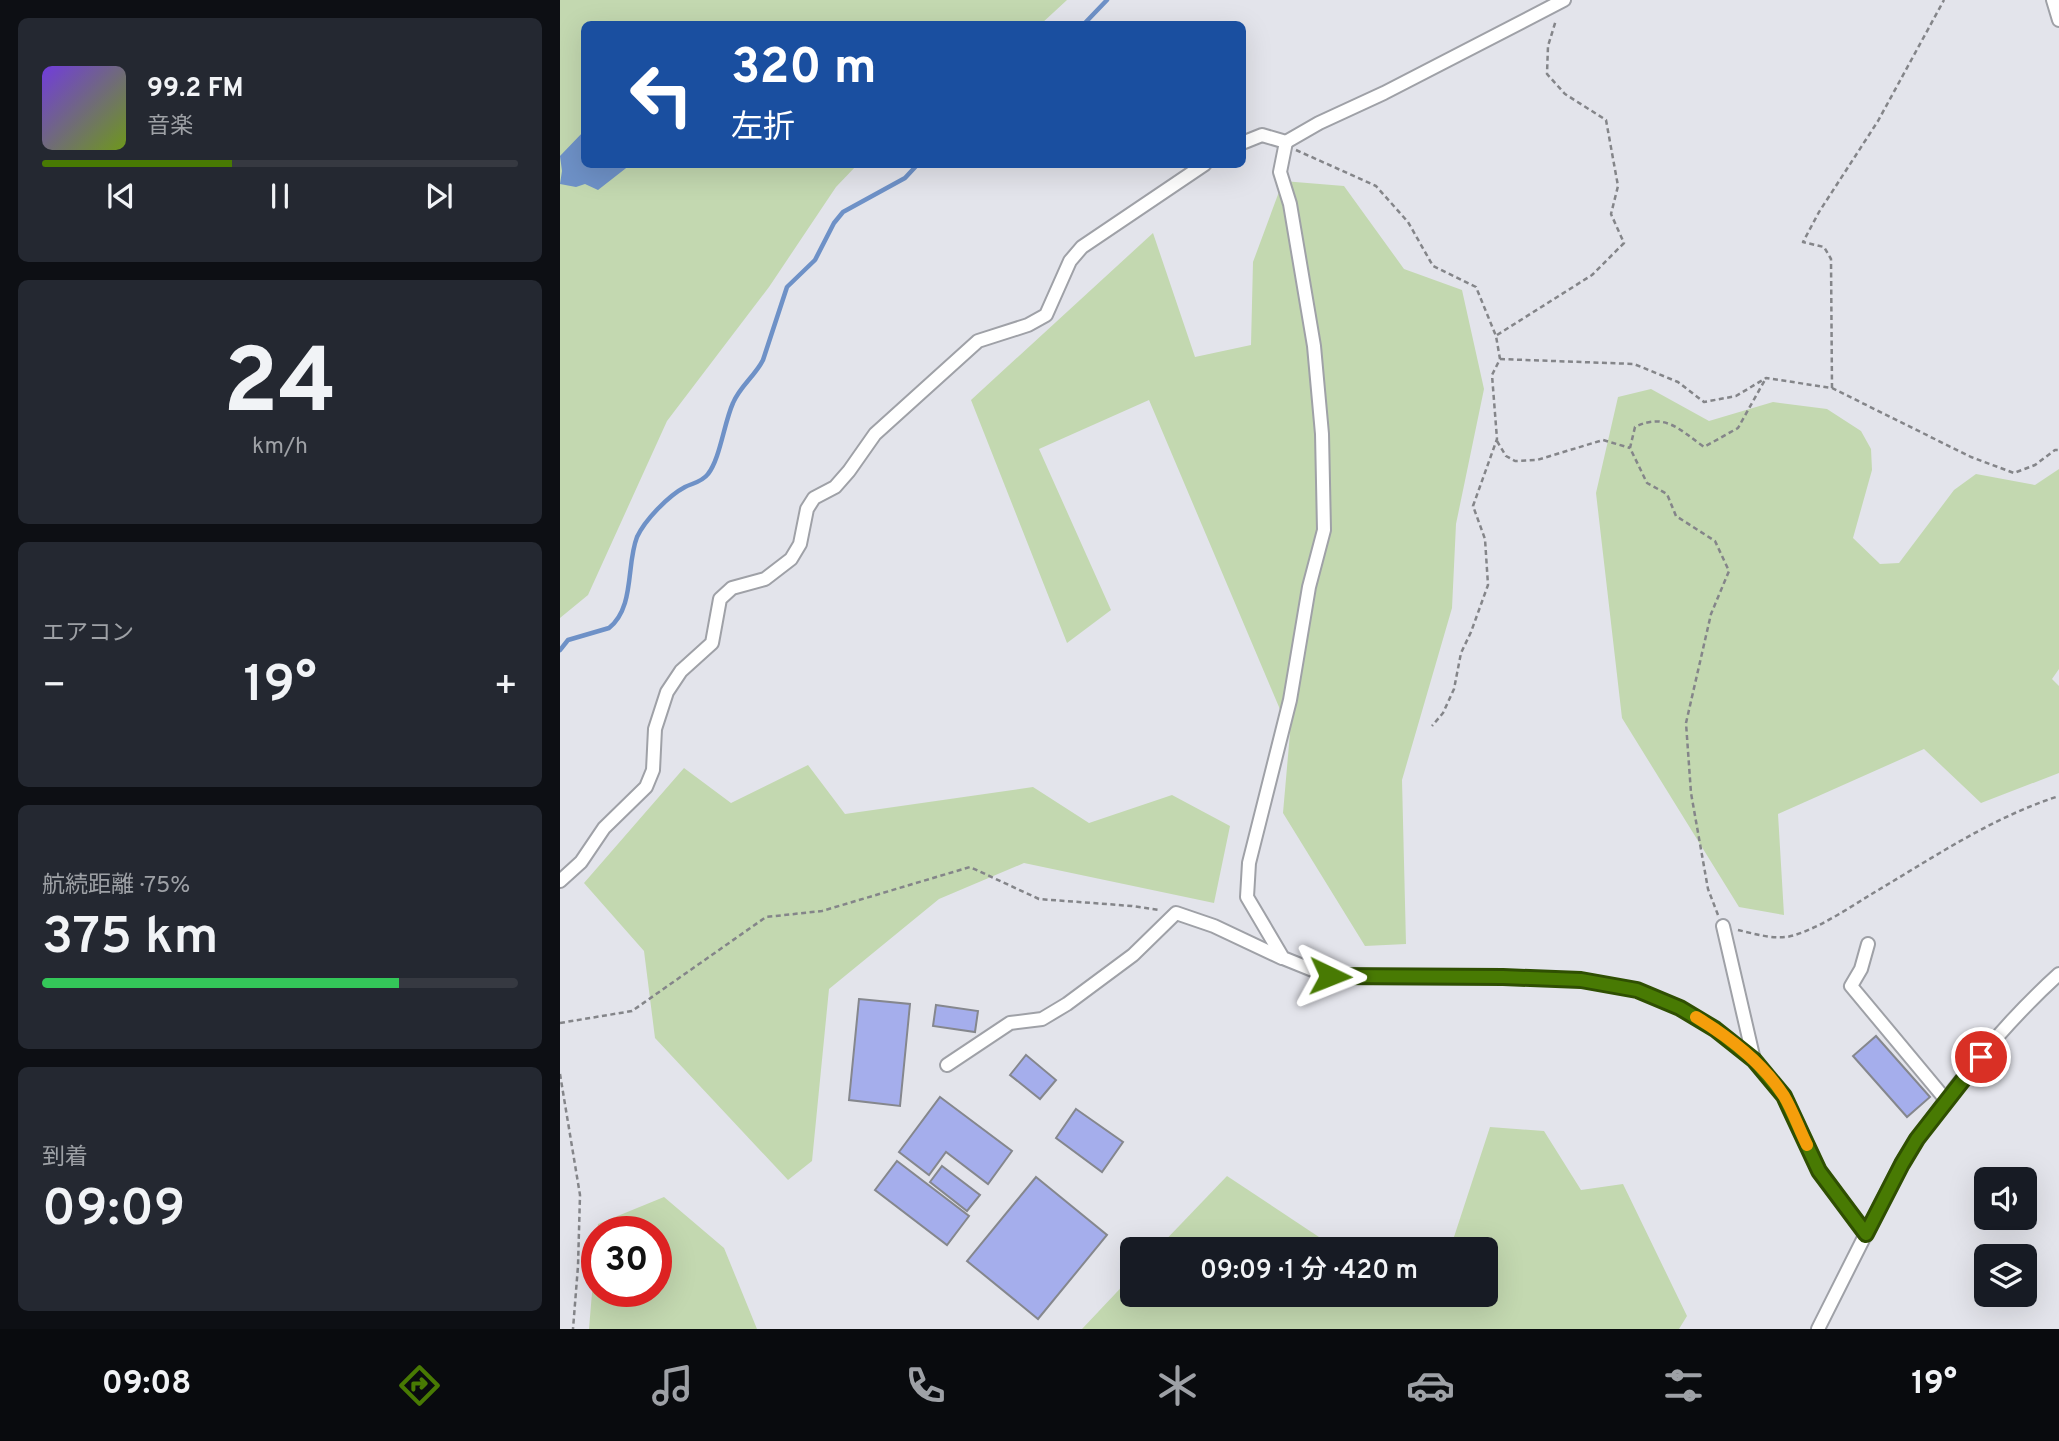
<!DOCTYPE html>
<html lang="ja">
<meta charset="utf-8">
<style>
body{margin:0;font-family:Overpass,"Noto Sans JP",sans-serif;background:#242831;color:#f1f3f6;height:100vh;display:flex;flex-direction:column;font-size:26px;white-space:nowrap}
*{box-sizing:border-box;margin:0}
p{font-size:23px;color:#9ea1a6}
.icon{flex:none;width:38px;height:38px;fill:none;stroke:currentColor;stroke-width:2;stroke-linecap:round;stroke-linejoin:round}
.map{position:relative;flex:1;overflow:hidden}
.side{display:flex;flex-direction:column;gap:18px;padding:18px;background:#0d0f14;width:560px}
.side>*{flex:none}
.hud{position:absolute;left:21px;top:21px;width:665px;height:147px;border-radius:10px;box-shadow:0 7px 28px #0002;background:#1a4fa0;color:#fff;overflow:hidden}
.fabs{position:absolute;left:1414px;top:1167px;display:grid;gap:14px}
.fabs a{display:grid;place-items:center;width:63px;height:63px;border-radius:10px;background:#171b24;box-shadow:0 7px 28px #0002;font-size:35px}
.speed{position:absolute;left:21px;top:1216px;display:flex;gap:14px;font-size:35px;font-weight:700;text-align:center}
.speed>*{display:grid;place-content:center;width:91px;height:91px;border-radius:50%;background:#171b24;box-shadow:0 7px 28px #0002;line-height:1}
.speed .limit{border:10px solid #d22;background:#fff;color:#111}
.pin{position:absolute;display:grid;place-items:center;width:60px;height:60px;color:#fff;margin:-30px;border:4px solid #fff;border-radius:50%;box-shadow:0 2px 7px #0007}
.me{position:absolute;width:77px;margin:-38px;rotate:92deg;stroke-linejoin:round;filter:drop-shadow(0 0 5px #0008)}
.turn{display:flex;align-items:center;gap:24px;height:147px;padding:0 35px;font-size:32px}
.turn .icon{width:91px;height:91px;stroke-width:2.5}
.turn b{display:block;font-size:49px;line-height:60px}
.big{font-size:52px;font-weight:600;line-height:1.1}
.side .tile{flex:1;display:flex;flex-direction:column;justify-content:center;gap:10px;min-width:0;padding:0 24px;border-radius:10px;background:#242831}
.side .dial{align-items:center;gap:0}
.dial b{font-size:91px;line-height:1}
.song{display:flex;align-items:center;gap:21px}
.cover{width:84px;height:84px;border-radius:10px;background:linear-gradient(135deg,hsl(260 70% 55%),hsl(80 70% 35%))}
.played{height:7px;border-radius:4px;background:linear-gradient(90deg,#487a03 40%,#363941 40%)}
.keys{display:flex;justify-content:space-around;direction:ltr}
.heat{display:flex;justify-content:space-between;align-items:center;font-size:38px;direction:ltr}
.charge{height:10px;border-radius:5px;background:linear-gradient(90deg,#34c759 75%,#363941 0)}
.trip{position:absolute;left:560px;top:1237px;width:378px;height:70px;border-radius:10px;background:#171b24;box-shadow:0 7px 28px #0002;font-weight:600;line-height:70px;text-align:center}
.menu{display:flex;height:112px;justify-content:space-around;align-items:center;background:#090b0e;color:#9ea1a6}
.menu .icon{width:49px;height:49px}
.menu .selected{color:#487a03}
.menu b{font-size:32px;color:#f1f3f6}
main{display:flex;flex:1;min-height:0}
.map>svg:first-child{display:block}
.green{fill:#c3d8b0}
.water{fill:#6e91c7}
.lines{fill:none;stroke-linecap:round;stroke-linejoin:round}
.stream{stroke:#6e91c7;stroke-width:4.5}
.building{fill:#a5aeec;stroke:#85878d;stroke-width:2}
.street-casing{stroke:#9fa1a7;stroke-width:16}
.path{stroke:#848589;stroke-width:2.5;stroke-dasharray:5 3.5;stroke-linecap:butt}
.street{stroke:#fff;stroke-width:12}
.route-casing{stroke:#2f4f02;stroke-width:18}
.route{stroke:#487a03;stroke-width:12}
.slow{stroke:#f59e0b;stroke-width:12}
</style>
<main>
<section class="side">
<div class="tile">
<div class="song"><i class="cover"></i><div><b>99.2 FM</b><p>音楽</p></div></div>
<div class="played"></div>
<div class="keys"><svg class="icon" aria-label="previous" viewBox="0 0 24 24"><path d="M18 5L8 12l10 7zM5 5v14"/></svg><svg class="icon" aria-label="pause" viewBox="0 0 24 24"><path d="M8 5v14M16 5v14"/></svg><svg class="icon" aria-label="next" viewBox="0 0 24 24"><path d="M6 5l10 7-10 7zM19 5v14"/></svg></div>
</div>
<div class="tile dial"><b>24</b><p>km/h</p></div>
<div class="tile"><p>エアコン</p>
<div class="heat"><a>−</a><b class="big">19°</b><a>+</a></div>
</div>
<div class="tile"><p>航続距離 · 75%</p><b class="big">375 km</b><div class="charge"></div></div>
<div class="tile"><p>到着</p><b class="big">09:09</b></div>
</section>
<div class="map">
<svg width="1499" height="1329" viewBox="0 0 1499 1329">
<rect width="100%" height="100%" fill="#e3e4eb"/>
<g class="green">
<path d="M0,0H507L481,24H24V164L297,165L276,187L209,287L107,421L28,595L0,618Z"/>
<path d="M723,181L784,186L844,269L902,290L924,389L896,524L892,608L842,780L846,944L805,946L723,813L730,733L589,400L479,449L551,610L507,643L411,400L593,233L635,357L691,345L693,262Z"/>
<path d="M1091,389L1149,421L1213,402L1267,409L1301,431L1311,449L1312,470L1293,538L1320,564L1339,563L1394,490L1416,474L1475,485L1499,469V669L1492,679L1499,686V773L1421,803L1364,749L1218,814L1224,915L1179,907L1062,718L1036,493L1058,397Z"/>
<path d="M248,765L285,814L473,787L529,823L612,795L670,826L654,903L464,863L379,899L269,989L252,1161L228,1180L95,1038L84,951L24,883L124,768L171,803Z"/>
<path d="M930,1127L984,1131L1021,1190L1063,1184L1127,1316L1119,1329H522L572,1276V1295H926V1250L883,1249L893,1240Z"/>
<path d="M667,1176L777,1249H597Z"/>
<path d="M104,1197L164,1248L197,1329H29L37,1233V1292H96V1232H37L38,1224Z"/>
</g>
<path class="water" d="M24,131V164L70,165L38,190L25,184L16,187L0,184L2,171L0,156Z"/>
<g class="lines">
<g class="stream">
<path d="M524,24L547,0"/>
<path d="M0,650L8,640L49,628C75,607 66,565 77,537C85,520 108,496 125,487C133,483 142,482 148,474C160,459 164,423 173,403C180,386 195,376 203,360L227,287L255,260L274,223L283,212L345,178L358,164"/>
</g>
</g>
<g class="building">
<path d="M299,999L350,1004L340,1106L289,1100Z"/>
<path d="M376,1005L418,1011L415,1032L373,1026Z"/>
<path d="M1316,1036L1370,1097L1347,1117L1293,1056Z"/>
<path d="M466,1055L496,1080L480,1099L450,1075Z"/>
<path d="M380,1097L452,1151L428,1184L386,1152L369,1175L339,1152Z"/>
<path d="M516,1109L563,1142L542,1172L496,1138Z"/>
<path d="M337,1161L409,1216L387,1245L315,1190Z"/>
<path d="M382,1166L420,1195L407,1211L370,1182Z"/>
<path d="M476,1177L547,1235L478,1319L407,1261Z"/>
</g>
<g class="lines">
<defs>
<g id="street">
<path d="M1493,0L1499,20"/>
<path d="M726,142L720,172L730,204L754,346L762,434L764,530L749,587L730,700L689,863L687,897L723,958L770,977H943L1022,980L1077,990L1120,1008L1155,1029L1194,1060L1224,1096L1259,1171L1306,1234"/>
<path d="M682,143L702,135L726,142L759,123L824,93L1004,0"/>
<path d="M0,881L21,862L44,828L86,787L93,770L95,729L107,692L121,671L152,643L160,599L172,588L205,579L231,559L240,544L247,509L254,498L275,487L289,471L315,434L418,341L468,325L486,315L510,261L522,247L645,164"/>
<path d="M1163,926L1194,1060"/>
<path d="M1308,944L1301,969L1291,986L1386,1100"/>
<path d="M387,1065L450,1023L482,1019L507,1004L573,955L616,913L654,926L722,958"/>
<path d="M1258,1329L1341,1164C1383,1099 1441,1026 1499,974"/>
</g>
</defs>
<use href="#street" class="street-casing"/>
<g class="path">
<path d="M736,150L816,186L848,222L873,266L916,287L936,336L940,359L932,375L937,439L913,506L925,539L928,585L911,632L901,653L894,689L883,713L872,726"/>
<path d="M937,335L1032,275L1064,243L1051,214L1058,186L1046,120L1005,94L987,74L988,46L996,20"/>
<path d="M940,359L1074,364L1118,382L1144,402L1176,396L1206,378L1272,388L1411,457L1454,473L1475,465L1495,450H1499"/>
<path d="M1272,388L1271,259L1264,247L1243,242L1259,212L1318,121L1384,0"/>
<path d="M937,441L946,456L955,461L977,460L1043,440L1070,448"/>
<path d="M1158,915L1148,889L1131,793L1126,723L1151,614L1169,571L1155,541L1116,516L1107,494L1087,483L1070,448L1075,427C1105,412 1120,430 1144,447L1178,428L1206,378"/>
<path d="M1178,930C1196,934 1217,941 1235,935C1263,926 1290,907 1315,892C1374,857 1433,817 1499,796"/>
<path d="M0,1023L72,1011L206,917L262,911L410,867L479,899L572,906L599,910"/>
<path d="M0,1074L20,1195L18,1266L13,1329"/>
</g>
<use href="#street" class="street"/>
</g>
<g class="lines">
<defs>
<path id="route" d="M770,976L943,977L1021,980L1077,990L1120,1008L1155,1029L1194,1060L1224,1096L1259,1171L1306,1234L1342,1164L1357,1139L1421,1057"/>
</defs>
<use href="#route" class="route-casing"/>
<use href="#route" class="route"/>
<path class="slow" d="M1136,1017C1169,1037 1203,1063 1224,1096C1233,1111 1239,1129 1247,1145"/>
</g>
</svg>
<div class="fabs">
<a><svg class="icon" aria-label="sound" viewBox="0 0 24 24"><path d="M4 9h4l5-4v14l-5-4H4zM17 9q2 3 0 6"/></svg></a>
<a><svg class="icon" aria-label="layers" viewBox="0 0 24 24"><path d="M12 4l9 5-9 5-9-5zM3 14l9 5 9-5"/></svg></a>
</div>
<div class="speed"><div class="limit">30</div></div>
<div class="pin" style="left:1421px;top:1057px;background:#d93025"><svg class="icon" aria-label="arrive" viewBox="0 0 24 24"><path d="M6 21V4h12l-3 4 3 4H6"/></svg></div>
<svg class="me" style="left:770px;top:976px" viewBox="-20 -20 40 40"><path d="M0-17L14 15 0 8-14 15z" fill="#487a03" stroke="#fff" stroke-width="4"/></svg>
<div class="trip">09:09 · 1 分 · 420 m</div>
<div class="hud">
<div class="turn"><svg class="icon" aria-label="left" viewBox="0 0 24 24"><path d="M17 20v-9H6M10 6l-5 5 5 5"/></svg><div><b>320 m</b>左折</div></div>
</div>
</div>
</main>
<nav class="menu">
<b>09:08</b>
<svg class="icon selected" aria-label="directions" viewBox="0 0 24 24"><path d="M12 3l9 9-9 9-9-9zM9 14v-3h6M13 9l2 2-2 2"/></svg>
<svg class="icon" aria-label="music" viewBox="0 0 24 24"><path d="M9 18V5l10-2v13"/><circle cx="6" cy="18" r="3"/><circle cx="16" cy="16" r="3"/></svg>
<svg class="icon" aria-label="phone" viewBox="0 0 24 24"><path d="M5 4h4l2 5-3 2q2 4 5 5l2-3 5 2v4C11 20 4 13 5 4z"/></svg>
<svg class="icon" aria-label="climate" viewBox="0 0 24 24"><path d="M12 3v18M4 7l16 10M4 17L20 7"/></svg>
<svg class="icon" aria-label="car" viewBox="0 0 24 24"><path d="M5 17H2v-5l4-1 3-4h7l3 4 3 1v5h-3M9 17h6M6 11h13"/><circle cx="7" cy="17" r="2"/><circle cx="17" cy="17" r="2"/></svg>
<svg class="icon" aria-label="filters" viewBox="0 0 24 24"><path d="M4 7h16M4 17h16"/><circle cx="9" cy="7" r="2"/><circle cx="15" cy="17" r="2"/></svg>
<b>19°</b>
</nav>
